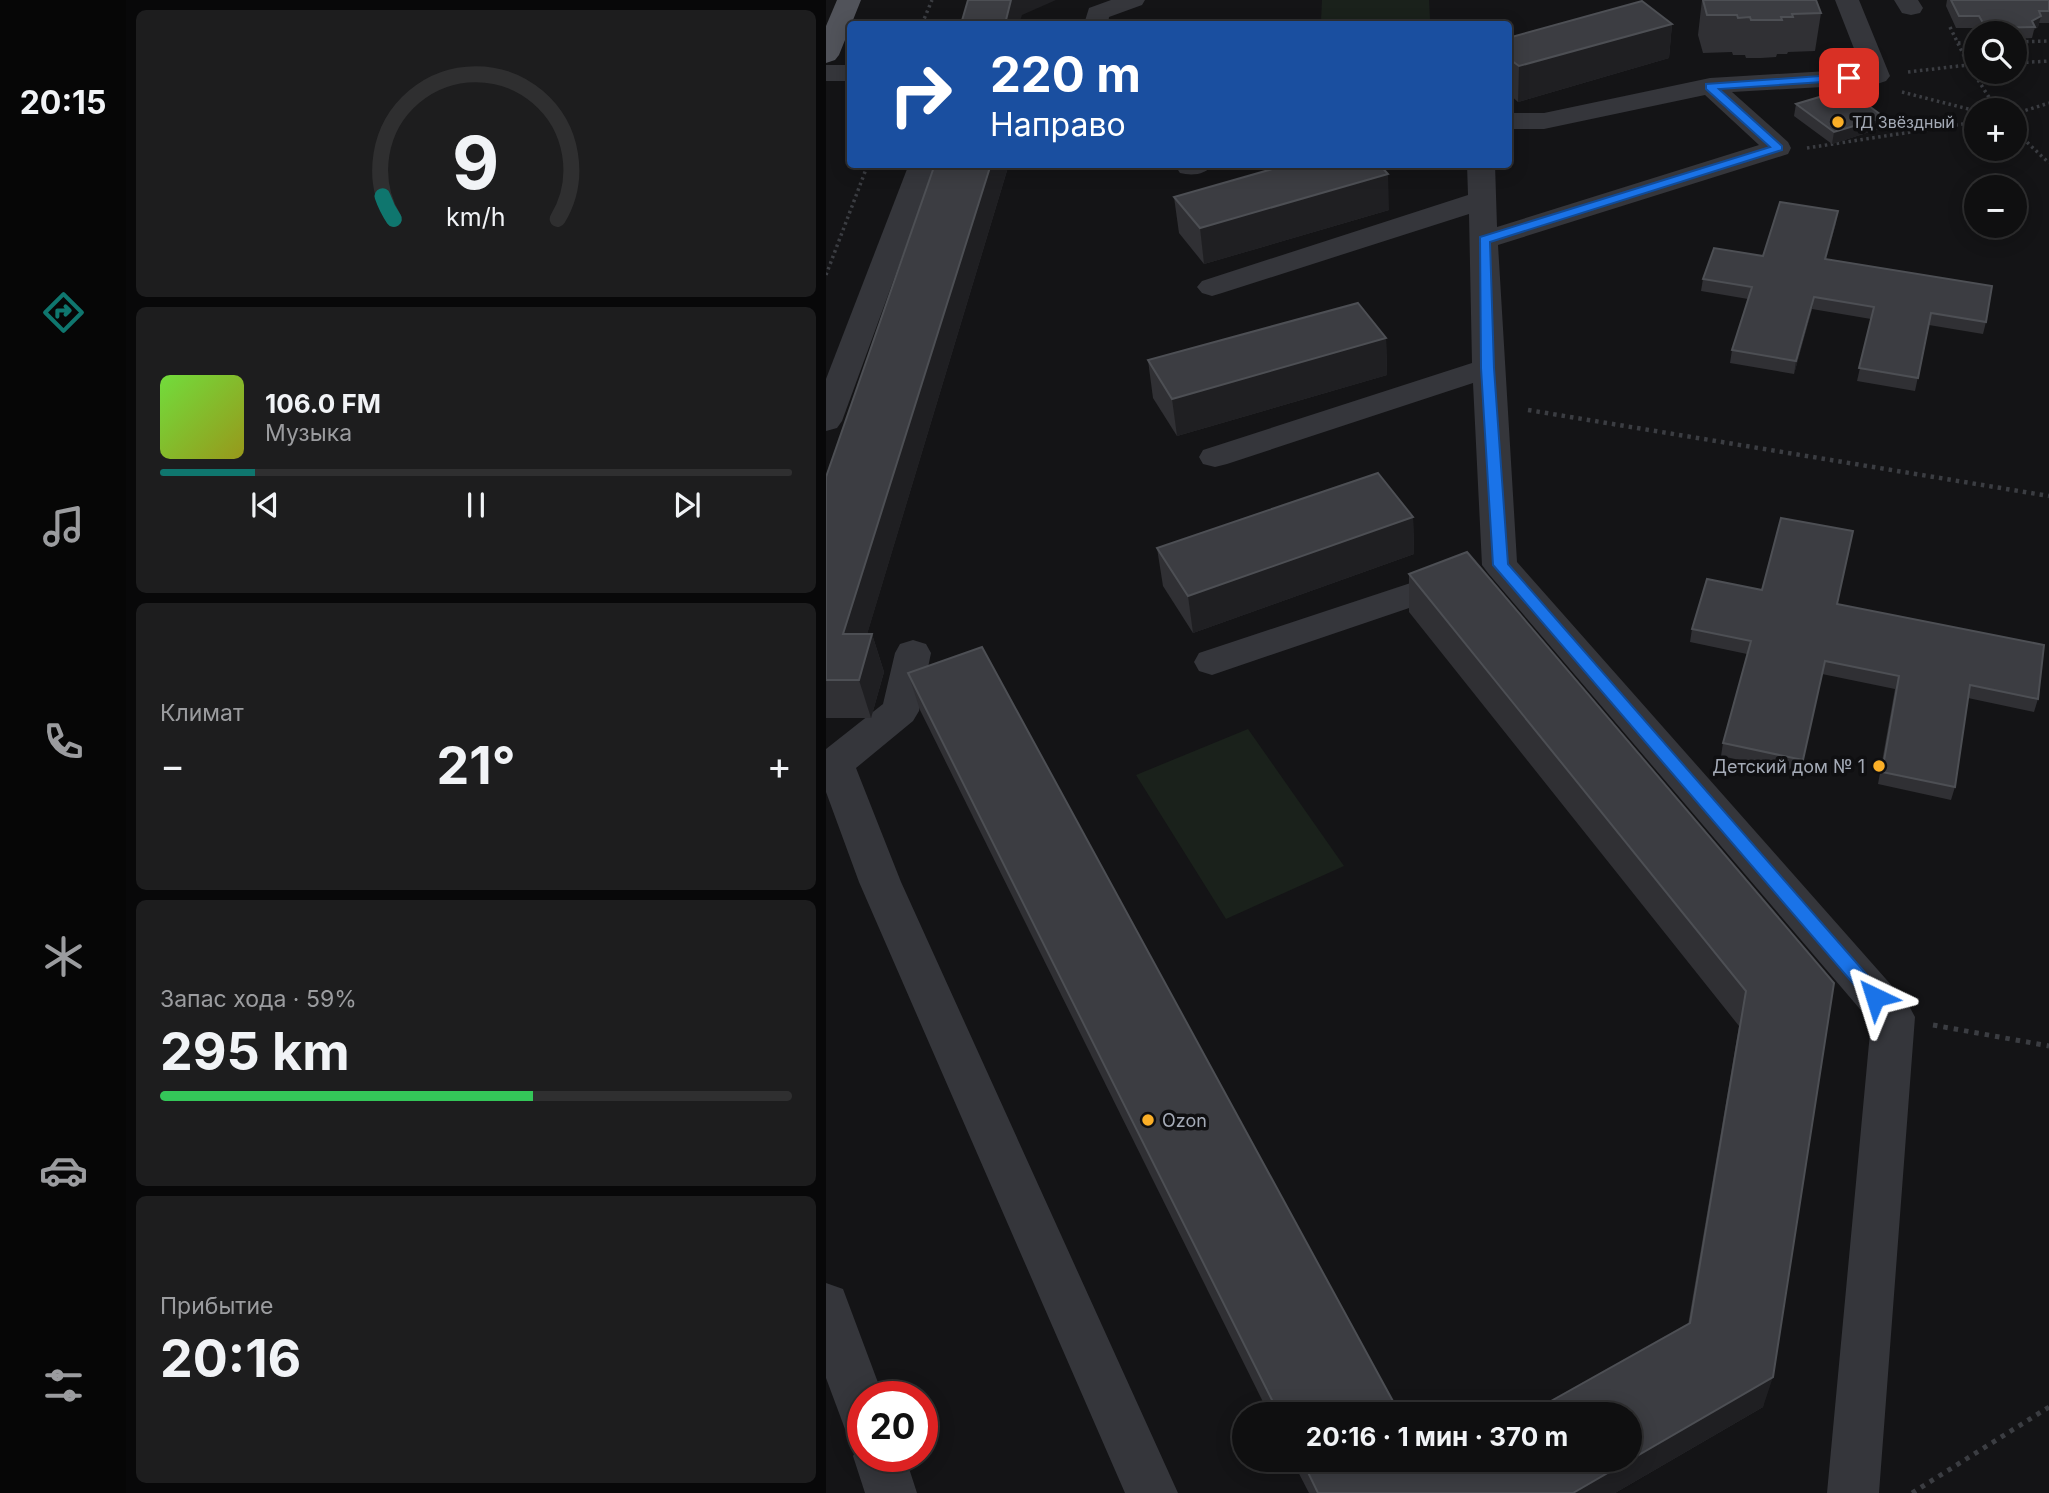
<!DOCTYPE html>
<html lang="ru">
<meta charset="utf-8">
<style>
body{margin:0;font-family:Inter,sans-serif;background:#1d1d1e;color:#f1f3f6;height:100vh;display:flex;flex-direction:column;font-size:26px;white-space:nowrap}
*{box-sizing:border-box;margin:0}
p{font-size:23px;color:#9b9c9f}
.icon{flex:none;width:38px;height:38px;fill:none;stroke:currentColor;stroke-width:2;stroke-linecap:round;stroke-linejoin:round}
.map{position:relative;flex:1;overflow:hidden}
.panel{display:flex;flex-direction:column;gap:10px;padding:10px;background:#080809;width:700px}
.panel>*{flex:none}
.hud{position:absolute;left:21px;top:21px;width:665px;height:147px;border-radius:7px;box-shadow:0 4px 18px #0003,0 0 0 2px #2f2f30;background:#1a4fa0;color:#fff;overflow:hidden}
.tools{position:absolute;left:1138px;top:21px;display:grid;gap:14px}
.tools a{display:grid;place-items:center;width:63px;height:63px;border-radius:50%;background:#0f0f10;box-shadow:0 4px 18px #0003,0 0 0 2px #2f2f30;font-size:35px}
.speed{position:absolute;left:21px;top:1381px;display:flex;gap:14px;font-size:35px;font-weight:700;text-align:center}
.speed>*{display:grid;place-content:center;width:91px;height:91px;border-radius:50%;background:#0f0f10;box-shadow:0 4px 18px #0003,0 0 0 2px #2f2f30;line-height:1}
.speed .limit{border:10px solid #d22;background:#fff;color:#111}
.pin{position:absolute;display:grid;place-items:center;width:60px;height:60px;color:#fff;margin:-30px;border-radius:14px;box-shadow:0 4px 10px #0006}
.me{position:absolute;width:77px;margin:-38px;rotate:319deg;stroke-linejoin:round;filter:drop-shadow(0 0 5px #0008)}
.turn{display:flex;align-items:center;gap:24px;height:147px;padding:0 28px;font-size:32px}
.turn .icon{width:91px;height:91px;stroke-width:2.5}
.turn b{display:block;font-size:49px;line-height:60px}
.big{font-size:52px;font-weight:700;line-height:1.1}
.panel .tile{flex:1;display:flex;flex-direction:column;justify-content:center;gap:10px;min-width:0;padding:0 24px;border-radius:10px;background:#1d1d1e}
.panel .dial{align-items:center;gap:0}
.dial svg{height:182px;overflow:visible;fill:none;stroke:#2f2f30;stroke-width:7;stroke-linecap:round;text-anchor:middle}
.dial text{fill:#f1f3f6;stroke:none}
.song{display:flex;align-items:center;gap:21px}
.cover{width:84px;height:84px;border-radius:10px;background:linear-gradient(135deg,hsl(100 70% 55%),hsl(60 70% 35%))}
.played{height:7px;border-radius:4px;background:linear-gradient(90deg,#0f766e 15%,#2f2f30 15%)}
.keys{display:flex;justify-content:space-around;direction:ltr}
.heat{display:flex;justify-content:space-between;align-items:center;font-size:38px;direction:ltr}
.charge{height:10px;border-radius:5px;background:linear-gradient(90deg,#34c759 59%,#2f2f30 0)}
.trip{position:absolute;left:406px;top:1402px;width:410px;height:70px;border-radius:35px;background:#0f0f10;box-shadow:0 4px 18px #0003,0 0 0 2px #2f2f30;font-weight:700;line-height:70px;text-align:center}
main{display:flex;flex:1;min-height:0}
.menu{display:flex;flex-direction:column;width:126px;justify-content:space-around;align-items:center;background:#060606;color:#9b9c9f}
.menu .icon{width:49px;height:49px}
.menu .active{color:#0f766e}
.menu b{font-size:32px;color:#f1f3f6}
.map>svg:first-child{display:block}
.green{fill:#1a211b}
.lines{fill:none;stroke-linecap:round;stroke-linejoin:round}
.path-far2{stroke:#3b3d42;stroke-width:3.5;stroke-dasharray:2.5 3.5;stroke-linecap:butt}
.path-far1{stroke:#3b3d42;stroke-width:4.5;stroke-dasharray:3.5 5;stroke-linecap:butt}
.path{stroke:#3b3d42;stroke-width:5;stroke-dasharray:4.5 6;stroke-linecap:butt}
.minor{fill:#35363b;fill-rule:evenodd}
.major{fill:#51535a;fill-rule:evenodd}
.wall{fill:#303034}
.shaded-wall{fill:#1f1f22}
.building{fill:#3c3d42;stroke:#4d4f54;stroke-width:2}
.route{fill:#1a73e8;stroke:#114b97;stroke-width:2}
.poi-dot{fill:#fbaf27;stroke:#0f0f11;stroke-width:2.5}
.labels{text-anchor:middle;dominant-baseline:central;stroke-width:7;stroke-linejoin:round;paint-order:stroke}
.far-poi-label{font-size:16px;fill:#a5abb7;stroke:#0f0f11;text-anchor:start}
.poi-label{font-size:18px;fill:#a5abb7;stroke:#0f0f11;text-anchor:end}
</style>
<main>
<nav class="menu">
<b>20:15</b>
<svg class="icon active" aria-label="directions" viewBox="0 0 24 24"><path d="M12 3l9 9-9 9-9-9zM9 14v-3h6M13 9l2 2-2 2"/></svg>
<svg class="icon" aria-label="music" viewBox="0 0 24 24"><path d="M9 18V5l10-2v13"/><circle cx="6" cy="18" r="3"/><circle cx="16" cy="16" r="3"/></svg>
<svg class="icon" aria-label="phone" viewBox="0 0 24 24"><path d="M5 4h4l2 5-3 2q2 4 5 5l2-3 5 2v4C11 20 4 13 5 4z"/></svg>
<svg class="icon" aria-label="climate" viewBox="0 0 24 24"><path d="M12 3v18M4 7l16 10M4 17L20 7"/></svg>
<svg class="icon" aria-label="car" viewBox="0 0 24 24"><path d="M5 17H2v-5l4-1 3-4h7l3 4 3 1v5h-3M9 17h6M6 11h13"/><circle cx="7" cy="17" r="2"/><circle cx="17" cy="17" r="2"/></svg>
<svg class="icon" aria-label="filters" viewBox="0 0 24 24"><path d="M4 7h16M4 17h16"/><circle cx="9" cy="7" r="2"/><circle cx="15" cy="17" r="2"/></svg>
</nav>
<section class="panel">
<div class="tile dial"><svg viewBox="0 0 100 80">
<path d="M14 69A42 42 0 1 1 86 69"/>
<path d="M14 69A42 42 0 0 1 9 59" stroke="#0f766e"/>
<text x="50" y="56" font-size="32" font-weight="700">9</text>
<text x="50" y="72" font-size="11">km/h</text>
</svg></div>
<div class="tile">
<div class="song"><i class="cover"></i><div><b>106.0 FM</b><p>Музыка</p></div></div>
<div class="played"></div>
<div class="keys"><svg class="icon" aria-label="previous" viewBox="0 0 24 24"><path d="M18 5L8 12l10 7zM5 5v14"/></svg><svg class="icon" aria-label="pause" viewBox="0 0 24 24"><path d="M8 5v14M16 5v14"/></svg><svg class="icon" aria-label="next" viewBox="0 0 24 24"><path d="M6 5l10 7-10 7zM19 5v14"/></svg></div>
</div>
<div class="tile"><p>Климат</p>
<div class="heat"><a>−</a><b class="big">21°</b><a>+</a></div>
</div>
<div class="tile"><p>Запас хода · 59%</p><b class="big">295 km</b><div class="charge"></div></div>
<div class="tile"><p>Прибытие</p><b class="big">20:16</b></div>
</section>
<div class="map">
<svg width="1223" height="1493" viewBox="0 0 1223 1493">
<rect width="100%" height="100%" fill="#141416"/>
<g class="green">
<path d="M496,0H603L604,19L495,20Z"/>
<path d="M422,729L518,866L400,919L310,775Z"/>
</g>
<g class="lines">
<g class="path-far2">
<path d="M96,24L106,0"/>
<path d="M1124,27L1142,64L1171,110"/>
<path d="M1188,42L1223,41"/>
<path d="M1132,43L1150,42"/>
<path d="M1188,63L1223,61"/>
<path d="M1082,72L1150,64"/>
<path d="M1076,92L1150,111"/>
<path d="M1188,114L1223,103"/>
<path d="M1188,130L1223,163"/>
<path d="M981,148L1150,122"/>
<path d="M0,275L42,164"/>
</g>
<path class="path-far1" d="M702,410L1223,496"/>
<g class="path">
<path d="M1107,1025L1223,1046"/>
<path d="M1086,1493L1223,1407"/>
</g>
<g class="minor">
<path d="M285,0H319L316,5L283,17L282,24H258L263,8Z"/>
<path d="M1009,0H1033L1064,76L1060,81L1051,84L906,92L962,142L965,148L962,154L672,245L691,562L1082,1004L1089,1017L1053,1493H1001L1045,1022L662,573L656,565L647,383L401,464L389,467L377,464L373,457L377,450L646,363L643,214L396,293L386,296L376,293L371,287L376,281L642,195L641,164H669L671,227L933,145L879,95L718,129H682V113H718L884,78L1036,69Z"/>
<path d="M1068,0H1092L1097,8L1094,13L1085,15L1076,13Z"/>
<rect x="0" y="65" width="24" height="16"/>
<path d="M83,164H110L16,421L11,428L0,431V379Z"/>
<path d="M352,164H387C380,175 366,176 354,173L350,167Z"/>
<path d="M633,567L645,571L651,579L645,587L386,675L373,671L368,662L373,653Z"/>
<path d="M87,640L100,644L105,653L93,711L87,721L30,768L75,882L352,1493H299L33,882L0,792V749L57,704L69,653L74,644Z"/>
<path d="M0,1283L17,1289L57,1396H37V1436L19,1429L0,1378Z"/>
<path d="M37,1437V1456H79L91,1493H39L27,1456Z"/>
</g>
<path class="major" d="M11,0H35L13,55L9,60L0,63V26Z"/>
</g>
<g class="wall">
<path d="M876,0H990L995,13L989,51L962,52L961,54H951L950,57L935,58H920L919,55H907L906,52L877,53L872,35Z"/>
<path d="M1121,0H1223V23H1213L1212,27L1208,30L1206,38L1188,39V33H1153L1150,28H1130L1120,6Z"/>
<path d="M846,24L843,58L692,102L682,93V38Z"/>
<path d="M970,104L1056,128L1006,144L968,116Z"/>
<path d="M109,164H183L41,634H46L58,672L45,718H0V477Z"/>
<path d="M348,197L563,210L378,264L353,233Z"/>
<path d="M1010,223L1000,259L1160,322L1157,334L1103,325L1089,391L1031,381L1045,319L986,309L968,374L904,363L906,350L922,299L875,291L877,279L937,256Z"/>
<path d="M560,338L561,375L351,436L327,398L322,360Z"/>
<path d="M587,517L588,554L367,633L337,586L331,548Z"/>
<path d="M583,574L1008,983L937,1407L789,1493H483L466,1460H599L604,1469L862,1325L913,1026L583,612Z"/>
<path d="M1011,604L1212,699L1208,712L1142,698L1129,787L1125,800L1052,784L1069,689L996,674L974,773L895,756L897,743L921,654L864,642L866,629Z"/>
<path d="M82,673L574,1414H443L94,710Z"/>
</g>
<g class="shaded-wall">
<path d="M185,0H230L196,15L193,24H179Z"/>
<path d="M1215,16L1212,27L1208,30L1209,27L1206,21Z"/>
<path d="M846,24L843,58L692,102L693,66Z"/>
<path d="M1058,117L1056,128L1006,144L1008,132Z"/>
<path d="M165,164H183L30,671L17,634Z"/>
<path d="M562,174L563,210L378,264L374,228Z"/>
<path d="M1012,211L1010,223L997,272L999,259Z"/>
<path d="M988,297L986,309L968,374L970,361Z"/>
<path d="M560,338L561,375L351,436L346,399Z"/>
<path d="M587,517L588,554L367,633L362,596Z"/>
<path d="M46,634L58,672L45,718L33,680Z"/>
<path d="M947,1377L937,1407L789,1493H747Z"/>
</g>
<g class="building">
<path d="M142,0H185L179,24H135Z"/>
<path d="M877,0H990L995,13L966,14L967,17H955L956,20H925L924,17L912,18L911,15H881Z"/>
<path d="M1125,0H1223V11H1213L1215,16L1206,21L1209,27L1160,28L1153,16H1133Z"/>
<path d="M816,1L846,24L693,66L682,58V38Z"/>
<path d="M527,21L531,24H513Z"/>
<path d="M636,21L640,24H621Z"/>
<path d="M1020,89L1058,117L1008,132L970,104Z"/>
<path d="M109,164H165L17,634H46L33,680H0V477Z"/>
<path d="M464,164H553L562,174L374,228L348,197Z"/>
<path d="M954,202L1012,211L999,259L1166,286L1160,322L1105,313L1092,378L1033,368L1048,307L988,297L970,361L906,350L926,287L877,279L888,248L937,256Z"/>
<path d="M532,303L560,338L346,399L322,360Z"/>
<path d="M552,473L587,517L362,596L331,548Z"/>
<path d="M955,518L1027,531L1011,604L1218,645L1212,699L1144,685L1129,787L1056,772L1073,676L999,661L977,760L897,743L925,641L866,629L881,579L936,590Z"/>
<path d="M641,552L1008,983L947,1377L747,1493H492L476,1460H599L604,1469L621,1460H803V1414H702L864,1323L920,991L583,574Z"/>
<path d="M156,647L574,1414H453L82,673Z"/>
</g>
<path class="route" d="M1023,74L1027,75V80L893,89L956,146V150L664,242L668,368L682,564L1056,992L1058,997L1056,1002L1049,1004L1043,1002L667,565L655,368L654,237L944,147L880,89V84Z"/>
<g class="poi-dot">
<circle cx="1012" cy="122" r="7"/>
<circle cx="1053" cy="766" r="7"/>
<circle cx="322" cy="1120" r="7"/>
</g>
<g class="labels">
<g class="far-poi-label">
<text x="1026" y="122">ТД Звёздный</text>
</g>
<g class="poi-label">
<text x="1039" y="766">Детский дом № 1</text>
<text x="336" y="1120" text-anchor="start">Ozon</text>
</g>
</g>
</svg>
<div class="tools">
<a><svg class="icon" aria-label="search" viewBox="0 0 24 24"><circle cx="10" cy="10" r="6"/><path d="M15 15l6 6"/></svg></a>
<a>+</a>
<a>−</a>
</div>
<div class="speed"><div class="limit">20</div></div>
<div class="pin" style="left:1023px;top:78px;background:#d93025"><svg class="icon" aria-label="arrive" viewBox="0 0 24 24"><path d="M6 21V4h12l-3 4 3 4H6"/></svg></div>
<svg class="me" style="left:1049px;top:997px" viewBox="-20 -20 40 40"><path d="M0-17L14 15 0 8-14 15z" fill="#1a73e8" stroke="#fff" stroke-width="4"/></svg>
<div class="trip">20:16 · 1 мин · 370 m</div>
<div class="hud">
<div class="turn"><svg class="icon" aria-label="right" viewBox="0 0 24 24"><path d="M7 20v-9h11M14 6l5 5-5 5"/></svg><div><b>220 m</b>Направо</div></div>
</div>
</div>
</main>
